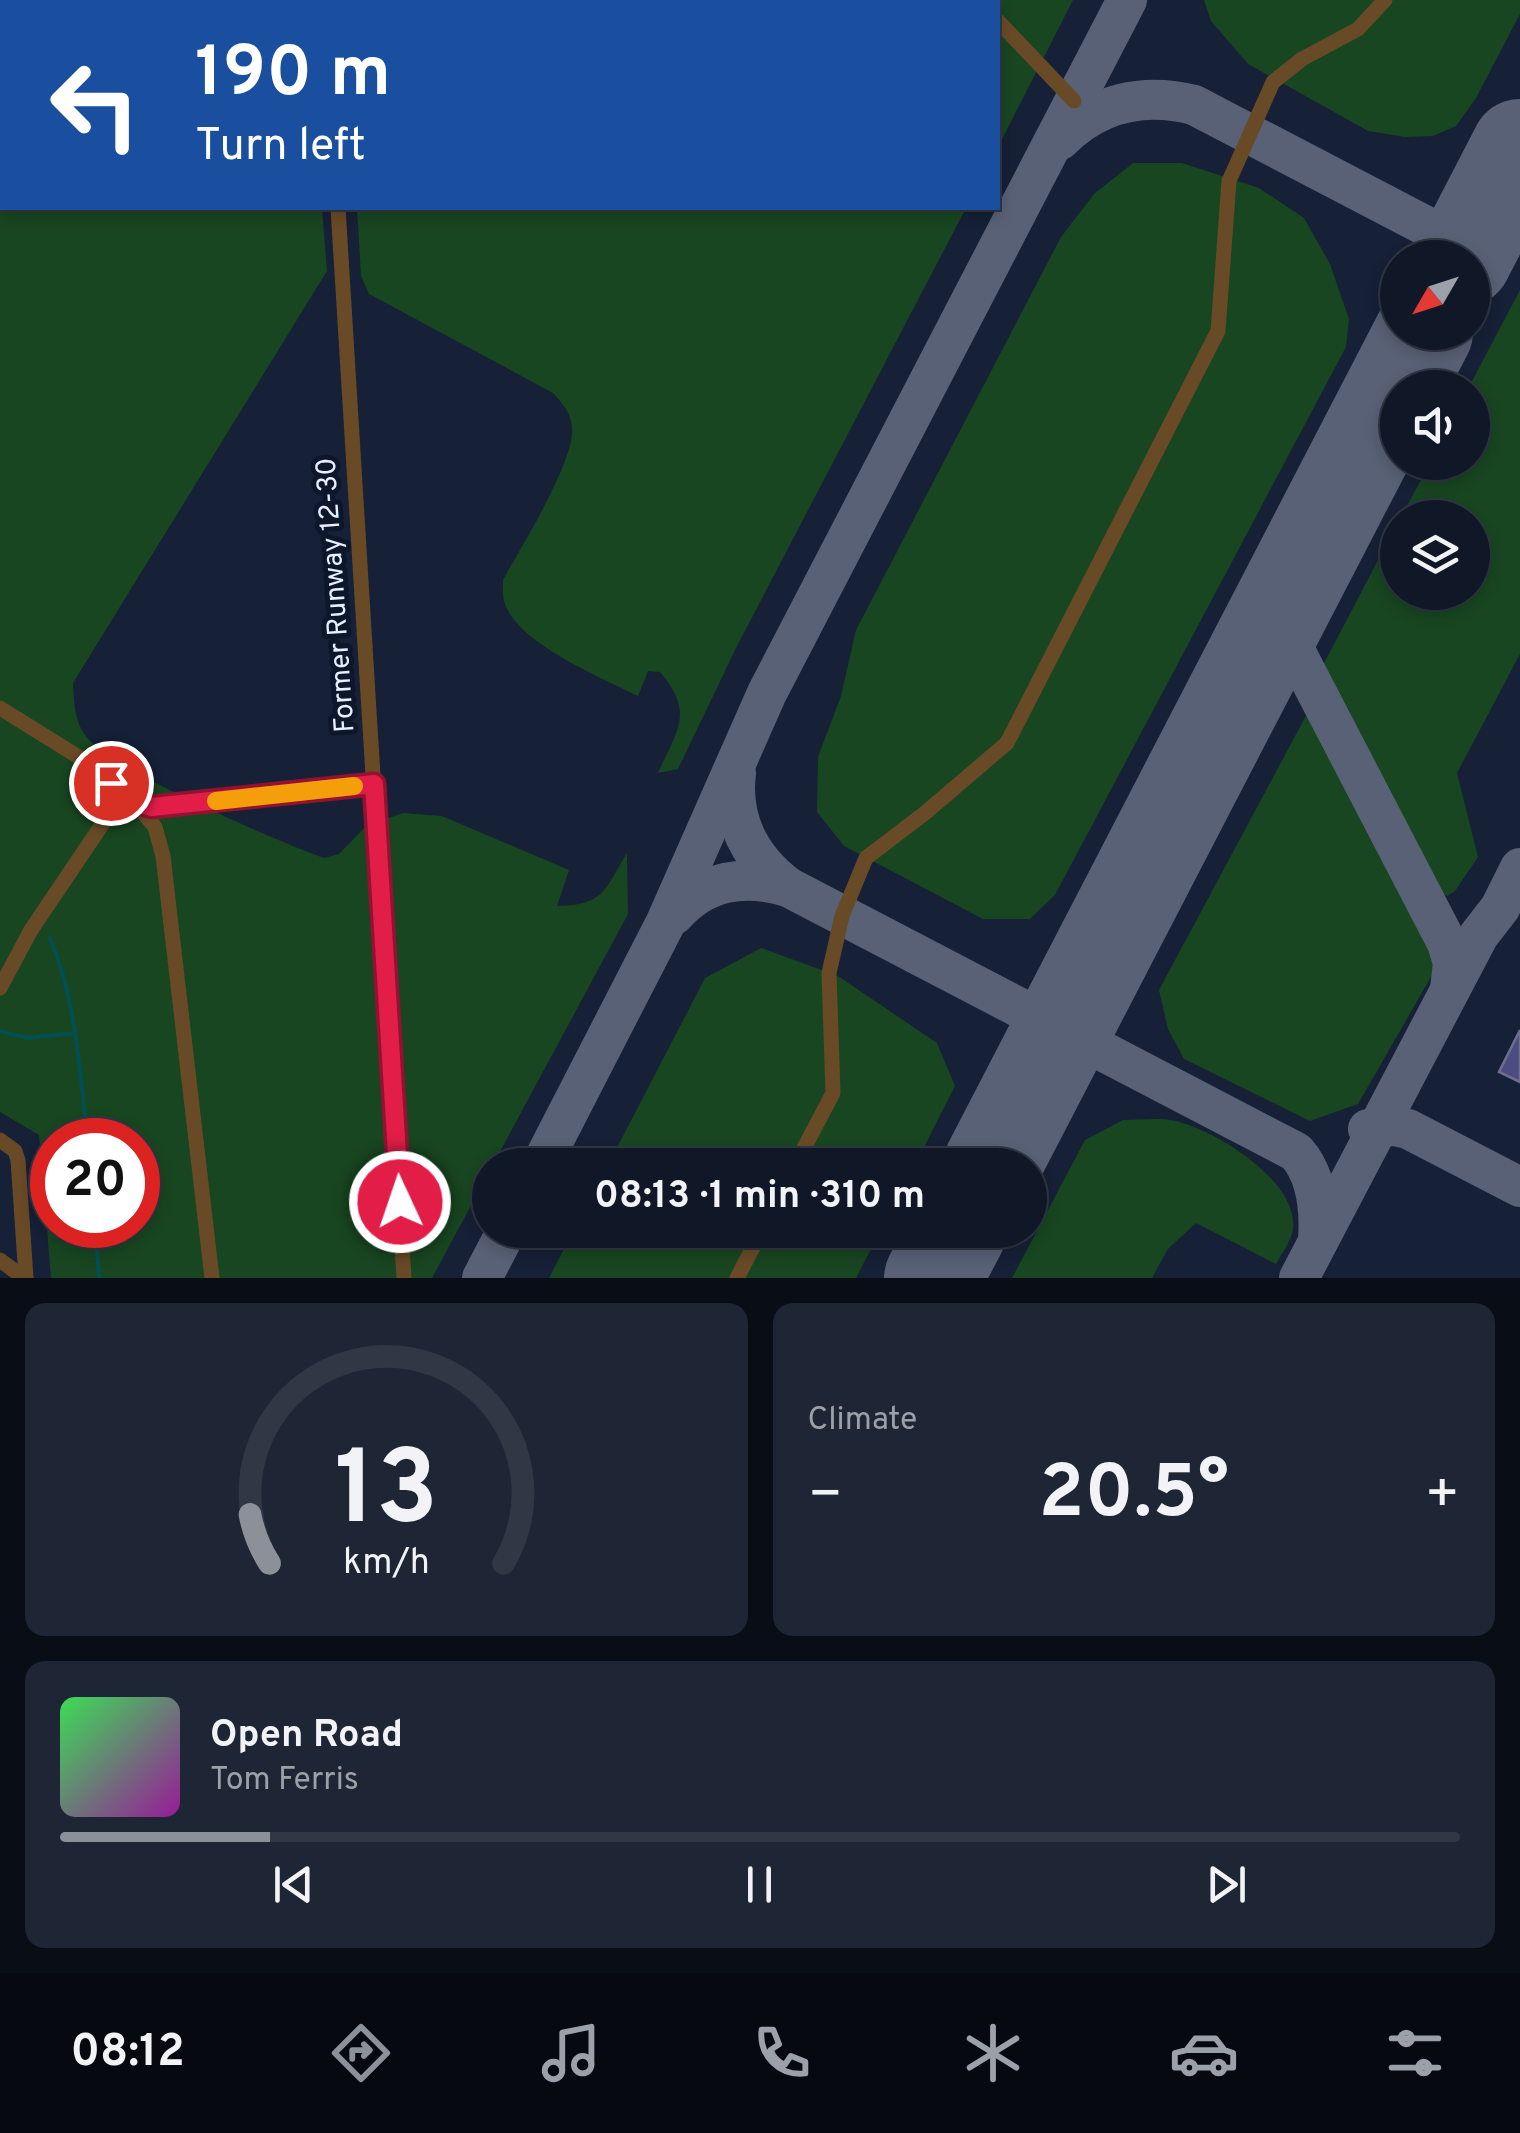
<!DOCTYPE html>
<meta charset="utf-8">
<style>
body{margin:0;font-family:Overpass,sans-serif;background:#1e2534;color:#f1f3f6;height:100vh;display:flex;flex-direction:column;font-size:38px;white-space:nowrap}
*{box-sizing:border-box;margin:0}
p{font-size:32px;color:#9ca0a8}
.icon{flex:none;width:55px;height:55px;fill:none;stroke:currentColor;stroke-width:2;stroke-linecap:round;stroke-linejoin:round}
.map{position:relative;height:1278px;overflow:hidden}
.panel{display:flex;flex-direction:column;gap:25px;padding:25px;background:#090d16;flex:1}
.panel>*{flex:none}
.banner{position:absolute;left:0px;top:0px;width:1000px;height:210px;box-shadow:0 5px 15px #0003,0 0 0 2px #303745;background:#1a4fa0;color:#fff;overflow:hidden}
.needle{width:65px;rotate:231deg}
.buttons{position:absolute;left:1380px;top:240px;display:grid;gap:20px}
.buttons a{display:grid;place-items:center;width:110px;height:110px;border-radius:50%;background:#101828;box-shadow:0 5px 15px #0003,0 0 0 2px #303745;font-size:50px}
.speed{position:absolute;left:30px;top:1118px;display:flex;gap:20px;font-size:50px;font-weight:700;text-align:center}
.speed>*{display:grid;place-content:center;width:130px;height:130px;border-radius:50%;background:#101828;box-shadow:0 5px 15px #0003,0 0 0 2px #303745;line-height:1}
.speed .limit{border:15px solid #d22;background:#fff;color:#111}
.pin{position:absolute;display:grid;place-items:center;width:85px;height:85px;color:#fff;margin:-42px;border:5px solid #fff;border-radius:50%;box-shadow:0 2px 10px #0007}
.me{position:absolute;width:110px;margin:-55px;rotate:357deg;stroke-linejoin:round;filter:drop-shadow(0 0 8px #0008)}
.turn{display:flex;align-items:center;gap:35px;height:210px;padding:0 30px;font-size:45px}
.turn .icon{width:130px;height:130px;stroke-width:2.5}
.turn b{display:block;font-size:70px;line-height:85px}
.big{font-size:75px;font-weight:700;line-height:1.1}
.panel .tile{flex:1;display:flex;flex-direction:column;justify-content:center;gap:15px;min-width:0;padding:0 35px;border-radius:20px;background:#1e2534}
.panel .dial{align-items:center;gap:0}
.dial svg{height:260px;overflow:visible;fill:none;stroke:#303745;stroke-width:7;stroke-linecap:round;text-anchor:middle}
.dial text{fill:#f1f3f6;stroke:none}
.song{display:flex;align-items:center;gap:30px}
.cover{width:120px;height:120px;border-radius:15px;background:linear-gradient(135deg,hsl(130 70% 55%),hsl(300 70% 35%))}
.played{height:10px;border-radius:5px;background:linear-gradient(90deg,#8c9099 15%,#303745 15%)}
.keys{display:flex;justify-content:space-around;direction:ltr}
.heat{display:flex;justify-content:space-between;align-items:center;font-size:55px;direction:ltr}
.panel .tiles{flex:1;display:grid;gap:25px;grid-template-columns:1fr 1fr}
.tile:last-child{grid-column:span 2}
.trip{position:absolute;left:472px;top:1148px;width:575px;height:100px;border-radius:50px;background:#101828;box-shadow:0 5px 15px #0003,0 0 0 2px #303745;font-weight:700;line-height:100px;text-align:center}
.tabs{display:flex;height:160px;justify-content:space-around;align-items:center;background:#060a10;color:#9ca0a8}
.tabs .icon{width:70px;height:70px}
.tabs .active{color:#8c9099}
.tabs b{font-size:45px;color:#f1f3f6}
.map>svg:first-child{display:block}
.green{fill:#184620;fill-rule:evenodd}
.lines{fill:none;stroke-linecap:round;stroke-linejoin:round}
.stream{stroke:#005053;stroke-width:4}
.taxiway{stroke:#586175;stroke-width:40}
.runway{stroke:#586175;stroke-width:98}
.building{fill:#4d4c80;stroke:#6e6f8c;stroke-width:2.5}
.minor{stroke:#694a27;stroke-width:15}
.route-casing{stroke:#92132f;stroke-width:25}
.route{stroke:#e11d48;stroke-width:18}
.slow{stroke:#f59e0b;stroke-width:18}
.labels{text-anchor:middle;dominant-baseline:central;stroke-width:10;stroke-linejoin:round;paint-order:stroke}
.street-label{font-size:28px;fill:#e8efff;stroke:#0d172c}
</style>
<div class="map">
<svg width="1520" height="1278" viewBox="0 0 1520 1278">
<rect width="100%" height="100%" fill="#162036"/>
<g class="green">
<path d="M0,0H309V2H2V208H322L327,271L73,683C74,701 74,720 85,735C111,770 277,841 324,858L339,854L366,826L403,813L442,816L569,870L557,906C604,905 604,891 627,853L628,914L432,1278H51L39,1135L0,1112ZM52,1140H138V1225H52Z"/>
<path d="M346,0H1073L998,147V2Z"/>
<path d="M1204,0H1520V14L1476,98L1456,126L1433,136L1405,137L1368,131L1248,64L1211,21Z"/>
<path d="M1133,163H1182L1259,188L1304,218L1330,264L1349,319L1346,347L1055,895L1030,919H983L844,846L817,812L818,757L841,696L856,630L1061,237L1094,194Z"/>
<path d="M357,208H966L736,648L678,769L658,773C677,730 695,713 660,672L648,671L638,696C602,678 519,644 505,604C502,597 503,587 503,580C520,549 576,459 572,427C571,413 562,403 553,393L369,294L361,276Z"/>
<path d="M1520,290V654L1457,773L1478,857L1455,891L1447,896L1436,889L1322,667L1397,524L1398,592H1472V518L1401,517L1430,463L1472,462V388L1469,387Z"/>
<path d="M1308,712L1439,963L1358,1104L1310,1121L1184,1059L1168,1029L1159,990Z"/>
<path d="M761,948L838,976L937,1043L955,1086L915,1165H608L705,978Z"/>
<path d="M1123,1120C1138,1120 1156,1118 1171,1120C1211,1127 1299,1180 1293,1229C1292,1240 1281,1254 1276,1264L1196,1223L1168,1249L1152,1278H1012L1085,1140Z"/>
<path d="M574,1230H881L856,1278H549Z"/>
</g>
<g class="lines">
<g class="stream">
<path d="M50,938C77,1001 79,1073 88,1140"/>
<path d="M0,1031L27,1038L74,1033"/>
<path d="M95,1225L99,1278"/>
</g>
<g class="taxiway">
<path d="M1060,140C1097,103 1143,92 1194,105L1468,248"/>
<path d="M1277,616L1447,943L1453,963L1450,989"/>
<path d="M736,773C730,821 750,858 788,887L1296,1152C1317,1175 1320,1210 1318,1241"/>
<path d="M674,915C705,880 744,874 788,887"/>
<path d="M1368,1129L1394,1126L1408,1129L1520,1187"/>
<path d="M541,1165L665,924L767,693L1127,0"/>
<path d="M482,1278L507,1230"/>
<path d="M1299,1278L1479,935L1500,908L1520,868"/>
</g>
<g class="runway">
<path d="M1463,258L1520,148"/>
<path d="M992,1165L1424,332"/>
<path d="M933,1278L958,1230"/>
</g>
</g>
<path class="building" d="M1520,1030V1082L1499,1072Z"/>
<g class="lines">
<g class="minor">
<path d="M325,0L326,2"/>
<path d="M977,0L980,2"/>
<path d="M94,2L102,0"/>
<path d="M998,21L1074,101"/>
<path d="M0,33L2,32"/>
<path d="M338,208L404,1278"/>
<path d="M0,708L82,759L134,802L161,807L374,784"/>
<path d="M134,802L155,827L163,856L212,1278"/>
<path d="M0,988L31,930L122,795"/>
<path d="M0,1140L15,1151L18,1160L26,1278"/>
<path d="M795,1165L833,1093L829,973L842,916L866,858L925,813L1007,743L1218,331L1229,181L1273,82L1302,59L1358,29L1385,0"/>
<path d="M0,1260L24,1278"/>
<path d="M737,1278L762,1230"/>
</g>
</g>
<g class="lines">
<defs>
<path id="route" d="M111,783L134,802L152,807L374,784L400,1202"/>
</defs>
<use href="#route" class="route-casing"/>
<use href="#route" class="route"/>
<path class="slow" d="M216,801L354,786"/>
</g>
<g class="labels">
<g class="street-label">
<text transform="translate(337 595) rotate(-94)">Former Runway 12-30</text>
</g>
</g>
</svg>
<div class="buttons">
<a><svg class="needle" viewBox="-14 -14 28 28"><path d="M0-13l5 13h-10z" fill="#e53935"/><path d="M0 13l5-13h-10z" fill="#9ca0a8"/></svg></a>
<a><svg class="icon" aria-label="sound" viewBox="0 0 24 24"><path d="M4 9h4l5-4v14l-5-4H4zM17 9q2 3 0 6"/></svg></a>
<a><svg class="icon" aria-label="layers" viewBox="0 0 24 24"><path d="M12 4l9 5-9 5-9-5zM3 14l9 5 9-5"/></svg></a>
</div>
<div class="speed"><div class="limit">20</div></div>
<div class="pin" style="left:111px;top:783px;background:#d93025"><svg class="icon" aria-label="arrive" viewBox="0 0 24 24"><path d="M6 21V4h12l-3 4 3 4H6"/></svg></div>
<svg class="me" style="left:400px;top:1202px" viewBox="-20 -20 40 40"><circle r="17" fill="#e11d48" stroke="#fff" stroke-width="3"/><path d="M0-11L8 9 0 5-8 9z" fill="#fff"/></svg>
<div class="trip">08:13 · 1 min · 310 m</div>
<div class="banner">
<div class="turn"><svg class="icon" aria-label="left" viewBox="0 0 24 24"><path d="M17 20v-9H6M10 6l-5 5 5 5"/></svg><div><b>190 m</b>Turn left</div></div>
</div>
</div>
<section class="panel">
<div class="tiles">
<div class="tile dial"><svg viewBox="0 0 100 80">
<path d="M14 69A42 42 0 1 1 86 69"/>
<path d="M14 69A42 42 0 0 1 8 54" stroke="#8c9099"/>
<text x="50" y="56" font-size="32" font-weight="700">13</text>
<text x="50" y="72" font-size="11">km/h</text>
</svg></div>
<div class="tile"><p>Climate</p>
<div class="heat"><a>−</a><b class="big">20.5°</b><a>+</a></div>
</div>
<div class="tile">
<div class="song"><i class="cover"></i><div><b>Open Road</b><p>Tom Ferris</p></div></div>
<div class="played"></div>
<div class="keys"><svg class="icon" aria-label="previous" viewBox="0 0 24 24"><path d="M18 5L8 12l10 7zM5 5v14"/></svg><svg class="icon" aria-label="pause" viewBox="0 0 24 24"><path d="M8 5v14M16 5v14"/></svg><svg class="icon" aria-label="next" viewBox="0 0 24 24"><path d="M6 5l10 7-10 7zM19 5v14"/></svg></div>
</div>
</div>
</section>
<nav class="tabs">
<b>08:12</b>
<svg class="icon active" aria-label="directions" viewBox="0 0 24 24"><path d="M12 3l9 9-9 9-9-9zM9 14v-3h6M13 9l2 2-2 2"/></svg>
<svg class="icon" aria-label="music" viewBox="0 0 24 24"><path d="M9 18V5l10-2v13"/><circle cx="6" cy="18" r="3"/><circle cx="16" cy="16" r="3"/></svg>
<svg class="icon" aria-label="phone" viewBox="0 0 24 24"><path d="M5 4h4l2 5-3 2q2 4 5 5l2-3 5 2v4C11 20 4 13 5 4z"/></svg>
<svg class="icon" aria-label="climate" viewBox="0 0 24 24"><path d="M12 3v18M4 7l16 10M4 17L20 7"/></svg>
<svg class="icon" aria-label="car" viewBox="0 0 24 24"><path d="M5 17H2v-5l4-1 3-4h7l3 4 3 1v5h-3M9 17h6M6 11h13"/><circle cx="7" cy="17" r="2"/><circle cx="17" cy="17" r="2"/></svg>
<svg class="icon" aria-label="filters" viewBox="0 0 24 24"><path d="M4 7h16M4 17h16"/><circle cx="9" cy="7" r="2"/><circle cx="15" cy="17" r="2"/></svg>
</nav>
